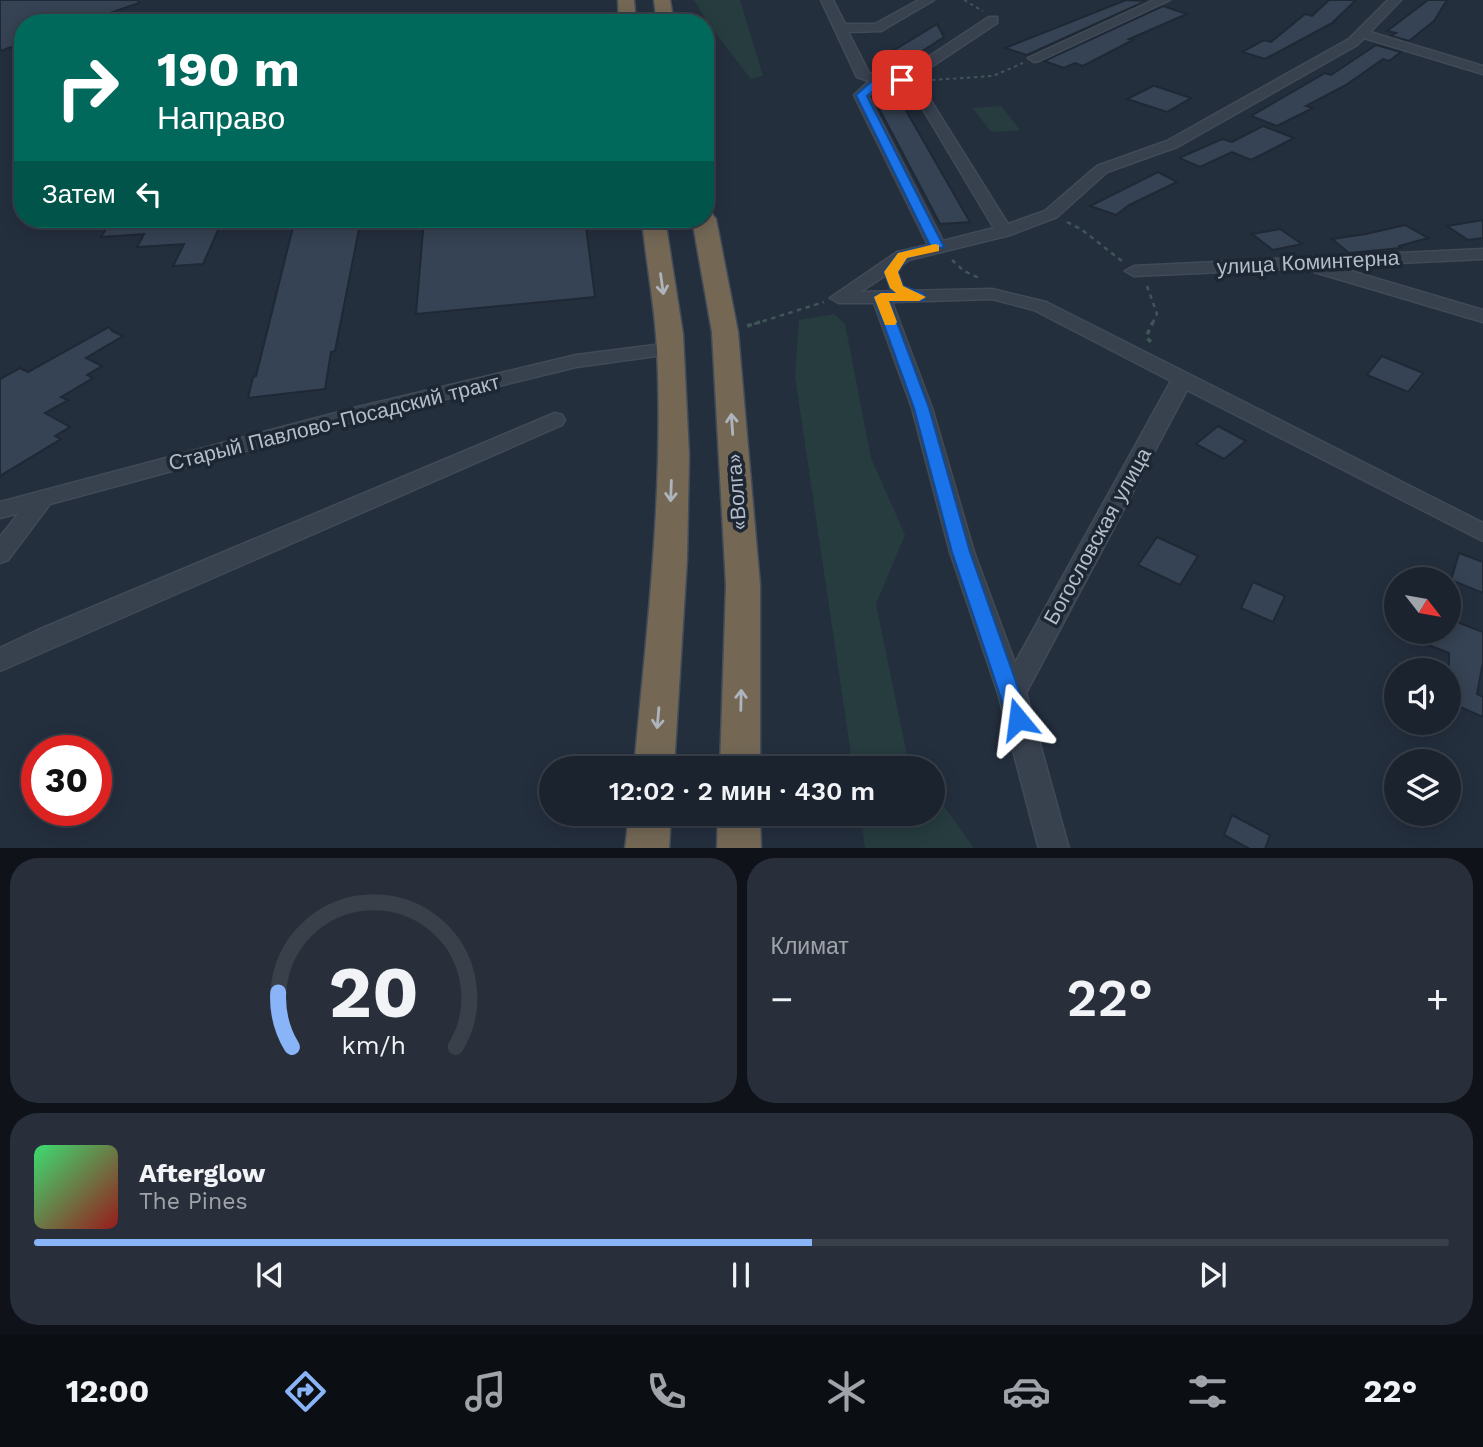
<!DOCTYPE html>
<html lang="ru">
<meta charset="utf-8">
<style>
body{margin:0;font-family:"Work Sans",sans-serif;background:#282f3a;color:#f1f3f6;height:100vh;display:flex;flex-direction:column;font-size:26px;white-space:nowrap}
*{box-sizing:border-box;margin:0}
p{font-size:23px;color:#a0a4aa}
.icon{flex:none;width:38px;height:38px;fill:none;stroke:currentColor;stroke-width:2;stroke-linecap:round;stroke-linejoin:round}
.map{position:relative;height:848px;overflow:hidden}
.side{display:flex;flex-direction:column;gap:10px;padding:10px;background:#0f1319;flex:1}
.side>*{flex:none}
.hud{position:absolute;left:14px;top:14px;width:700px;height:214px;border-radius:28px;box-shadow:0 4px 18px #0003,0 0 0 2px #39404a;background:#00695c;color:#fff;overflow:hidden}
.needle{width:46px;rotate:121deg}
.controls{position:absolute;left:1384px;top:567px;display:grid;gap:14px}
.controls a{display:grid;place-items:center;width:77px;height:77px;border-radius:50%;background:#1b232e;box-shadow:0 4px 18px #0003,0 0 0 2px #39404a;font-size:35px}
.speed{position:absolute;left:21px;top:735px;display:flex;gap:14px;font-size:35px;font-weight:700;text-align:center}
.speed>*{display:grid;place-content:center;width:91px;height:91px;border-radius:50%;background:#1b232e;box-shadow:0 4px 18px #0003,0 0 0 2px #39404a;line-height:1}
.speed .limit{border:10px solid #d22;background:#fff;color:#111}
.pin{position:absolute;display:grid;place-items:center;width:60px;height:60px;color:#fff;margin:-30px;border-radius:14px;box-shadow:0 4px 10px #0006}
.me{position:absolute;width:77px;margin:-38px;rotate:344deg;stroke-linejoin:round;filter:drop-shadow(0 0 5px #0008)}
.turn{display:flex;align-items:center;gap:24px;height:147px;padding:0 28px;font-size:32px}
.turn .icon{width:91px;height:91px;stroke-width:2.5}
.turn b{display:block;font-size:49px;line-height:60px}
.then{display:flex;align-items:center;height:66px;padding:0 28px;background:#0003;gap:14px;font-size:26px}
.big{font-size:52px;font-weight:600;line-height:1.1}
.side .tile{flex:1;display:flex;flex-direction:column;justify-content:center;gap:10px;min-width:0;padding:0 24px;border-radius:28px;background:#282f3a}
.side .dial{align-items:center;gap:0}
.dial svg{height:182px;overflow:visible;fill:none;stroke:#39404a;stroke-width:7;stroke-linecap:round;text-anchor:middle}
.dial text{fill:#f1f3f6;stroke:none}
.song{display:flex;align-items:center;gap:21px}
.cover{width:84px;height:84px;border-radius:10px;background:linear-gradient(135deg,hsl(140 70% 55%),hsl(0 70% 35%))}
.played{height:7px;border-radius:4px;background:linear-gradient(90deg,#8ab4f8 55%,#39404a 55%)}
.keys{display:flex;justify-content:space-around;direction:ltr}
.heat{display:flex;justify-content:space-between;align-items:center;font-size:38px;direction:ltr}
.side .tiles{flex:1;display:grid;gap:10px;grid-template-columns:1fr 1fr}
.tile:last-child{grid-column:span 2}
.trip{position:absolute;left:539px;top:756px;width:406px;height:70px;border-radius:35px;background:#1b232e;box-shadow:0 4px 18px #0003,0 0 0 2px #39404a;font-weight:600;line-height:70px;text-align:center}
.dock{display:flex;height:112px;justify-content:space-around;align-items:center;background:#0b0e12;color:#a0a4aa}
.dock .icon{width:49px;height:49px}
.dock .current{color:#8ab4f8}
.dock b{font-size:32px;color:#f1f3f6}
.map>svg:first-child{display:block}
.green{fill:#263c3f}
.building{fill:#364354;stroke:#1f2835;stroke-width:2}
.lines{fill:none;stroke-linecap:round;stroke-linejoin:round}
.minor-casing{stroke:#414a57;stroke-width:3}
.highway-casing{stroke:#434c59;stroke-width:3}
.path-far2{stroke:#3f5557;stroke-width:2;stroke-dasharray:3.5 3.5;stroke-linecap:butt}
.path-far1{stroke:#3f5557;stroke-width:2.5;stroke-dasharray:4.5 4.5;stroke-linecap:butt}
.path{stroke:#3f5557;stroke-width:3.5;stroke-dasharray:5 5;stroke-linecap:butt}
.minor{fill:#38414e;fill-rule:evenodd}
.highway{fill:#746855;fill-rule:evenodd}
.oneway{stroke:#aeb4bd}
.route{fill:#1a73e8;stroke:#114b97;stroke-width:2}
.slow{fill:#f59e0b}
.labels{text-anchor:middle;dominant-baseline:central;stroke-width:7;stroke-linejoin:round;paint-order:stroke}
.street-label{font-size:21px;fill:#b4bcc9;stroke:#1d2633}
</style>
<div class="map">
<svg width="1483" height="849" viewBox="0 0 1483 849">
<rect width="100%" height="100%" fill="#242f3e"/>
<g class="green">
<path d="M694,0H740L763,76L751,79L709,25Z"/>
<path d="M1001,106L1020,130L991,132L973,108Z"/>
<path d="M834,314L845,324L871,458L905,535L876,604L907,755L917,768H853L795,376L799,320Z"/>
<path d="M933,791L974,848H865L860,814H933Z"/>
</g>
<g class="building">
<path d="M0,0H138L139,3L81,23H23V43L0,51Z"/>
<path d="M1126,0L1146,1L1027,55L1005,48Z"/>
<path d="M1329,0H1356L1334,21H1336L1265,59L1242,52L1264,40L1271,42L1305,14L1312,16Z"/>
<path d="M1428,0H1447L1434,21L1409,41L1391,36L1396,33L1387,31Z"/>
<path d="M1163,6L1187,14L1129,39L1133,40L1083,66L1075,63L1064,68L1044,61Z"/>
<path d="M937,24L944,37L899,66L878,60Z"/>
<path d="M1376,45L1401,52L1389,61L1383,59L1346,85L1306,106L1313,108L1277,126L1251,116L1325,73L1331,75Z"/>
<path d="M1153,86H1155L1191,98L1167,112L1127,99Z"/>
<path d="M900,100L970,222L940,224L875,101Z"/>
<path d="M1263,126L1294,138L1251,160L1232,152L1200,167L1179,158L1222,139L1232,142Z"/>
<path d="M1158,172L1177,182L1129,205L1116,215L1090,206Z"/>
<path d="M112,219H223L203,264L173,266L184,244L137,247L144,234L101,237Z"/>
<path d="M295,219H361L335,351L331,352L325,389L248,398L253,377L256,376Z"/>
<path d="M424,219H585L595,297L416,314Z"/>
<path d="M1483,220V238L1468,240L1447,226Z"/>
<path d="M1405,225L1428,238L1399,246L1401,248L1349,253L1332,239L1366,234Z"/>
<path d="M1280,229L1302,244L1273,250L1252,234Z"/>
<path d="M109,327L112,331L123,336L86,358L102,366L87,375L93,378L61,397L68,400L45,413L70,427L55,436L61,439L0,476V379L20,368L28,372Z"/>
<path d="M1382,356L1423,373L1408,392L1367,375Z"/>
<path d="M1218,426L1246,441L1224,459L1196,444Z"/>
<path d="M1157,537L1198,556L1180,585L1138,565Z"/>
<path d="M1459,553L1483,562V593L1451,580Z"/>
<path d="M1253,582L1285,596L1273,622L1241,608Z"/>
<path d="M1449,619L1483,632V662L1477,694L1483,697V717L1449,702V653L1397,633L1449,632Z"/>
<path d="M1232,815L1270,835L1265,849H1250L1224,835Z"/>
</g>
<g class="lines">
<defs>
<g id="minor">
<path d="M821,0H833L845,24H875L919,0H934L881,31L848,32L869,73L901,75L989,17H997V23L916,77L1008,224L1045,211L1097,166L1167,141L1349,39L1388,0H1401L1370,32L1483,66V74L1364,38L1357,45L1177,147L1107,172L1057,217L1010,235L909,260L860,292L992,289L1046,302L1483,523V541L1187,390L1026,693L1069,849H1039L998,693L950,552L912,408L874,303H839L830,298L897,252L928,245L854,95L869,81L857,77ZM884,82L908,84L994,228L943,241L868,96ZM992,299L1034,310L1171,381L1015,663L974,552L932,408L892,302Z"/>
<path d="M1154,0H1170L1039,61L1034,62L1028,58Z"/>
<path d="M1483,249V259L1334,266L1483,310V322L1311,271L1309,268L1134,276L1125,271L1134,266Z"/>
<path d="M671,343L681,349L678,353L576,367L360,420L50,504L8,560L0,563V537L19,513L0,518V502L358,407L576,355Z"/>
<path d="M555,413L562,415L565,420L562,425L0,671V648L38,630Z"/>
</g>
<g id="highway">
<path d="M618,0H634L636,23H619Z"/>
<path d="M654,0H670L674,23H657Z"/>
<path d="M705,212L712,214L716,219L738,332L760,585V768H720L726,585L712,332L692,219H705Z"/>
<path d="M642,219H665L683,334L689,455L687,559L674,768H634C647,629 664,490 657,350C655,306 646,263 642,219Z"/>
<path d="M629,814H671L669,849H625Z"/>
<path d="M718,814H760L761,849H717Z"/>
</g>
</defs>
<use href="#minor" class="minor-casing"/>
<use href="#highway" class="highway-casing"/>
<g class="path-far2">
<path d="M964,0L983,11"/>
<path d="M932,80L993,76L1023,63"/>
</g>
<g class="path-far1">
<path d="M1067,222L1081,229L1123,262"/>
<path d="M952,260L964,271L981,279"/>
<path d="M1147,286L1157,314L1152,324"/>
<path d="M754,324L824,302"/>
</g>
<g class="path">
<path d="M747,326L760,322"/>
<path d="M1151,342L1146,337L1153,322"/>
</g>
<use href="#minor" class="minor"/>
<use href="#highway" class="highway"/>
</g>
<defs><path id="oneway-shaft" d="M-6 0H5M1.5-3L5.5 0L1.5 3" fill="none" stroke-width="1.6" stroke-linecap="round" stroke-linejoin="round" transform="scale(1.75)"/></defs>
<g class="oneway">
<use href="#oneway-shaft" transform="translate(662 284) rotate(82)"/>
<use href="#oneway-shaft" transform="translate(732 424) rotate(-94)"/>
<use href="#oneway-shaft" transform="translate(671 491) rotate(92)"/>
<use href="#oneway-shaft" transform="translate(741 700) rotate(-89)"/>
<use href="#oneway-shaft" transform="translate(658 718) rotate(95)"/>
</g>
<path class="route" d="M877,77H902L908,80L902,83H883L867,96L944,247L907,258L898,272L903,286L924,294V300L889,301L929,408L970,552L1029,719L1026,725L1018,727L1011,725L1008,719L952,552L914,408L874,297L881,293H896L890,288L884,272L898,253L930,245L856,95Z"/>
<path class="slow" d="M935,244L939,245V251L907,258L898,272L903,286L926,297L919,301H889L897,322L895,325H885L874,297L881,293H896L890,288L884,272L898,253Z"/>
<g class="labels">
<g class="street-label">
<text transform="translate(1308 262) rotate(-3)">улица Коминтерна</text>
<text transform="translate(334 422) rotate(-14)">Старый Павлово-Посадский тракт</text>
<text transform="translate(736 492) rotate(-94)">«Волга»</text>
<text transform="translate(1097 536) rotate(-61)">Богословская улица</text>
</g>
</g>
</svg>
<div class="controls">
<a><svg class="needle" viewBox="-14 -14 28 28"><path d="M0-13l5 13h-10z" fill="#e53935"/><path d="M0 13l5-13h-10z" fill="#a0a4aa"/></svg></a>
<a><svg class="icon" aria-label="sound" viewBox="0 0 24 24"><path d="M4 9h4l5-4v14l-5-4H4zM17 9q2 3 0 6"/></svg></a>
<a><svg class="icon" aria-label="layers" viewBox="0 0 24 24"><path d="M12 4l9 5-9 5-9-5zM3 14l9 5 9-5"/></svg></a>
</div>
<div class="speed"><div class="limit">30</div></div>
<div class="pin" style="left:902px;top:80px;background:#d93025"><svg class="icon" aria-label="arrive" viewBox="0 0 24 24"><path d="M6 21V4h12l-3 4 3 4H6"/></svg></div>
<svg class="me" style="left:1018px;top:719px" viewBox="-20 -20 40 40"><path d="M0-17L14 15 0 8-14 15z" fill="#1a73e8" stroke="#fff" stroke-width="4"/></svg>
<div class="trip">12:02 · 2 мин · 430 m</div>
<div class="hud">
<div class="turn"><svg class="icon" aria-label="right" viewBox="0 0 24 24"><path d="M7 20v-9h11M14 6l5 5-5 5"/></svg><div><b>190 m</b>Направо</div></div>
<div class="then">Затем<svg class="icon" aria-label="left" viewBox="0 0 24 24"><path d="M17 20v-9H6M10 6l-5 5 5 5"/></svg></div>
</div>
</div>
<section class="side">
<div class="tiles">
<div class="tile dial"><svg viewBox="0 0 100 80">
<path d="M14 69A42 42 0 1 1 86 69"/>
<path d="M14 69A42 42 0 0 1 8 45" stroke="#8ab4f8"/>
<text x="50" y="56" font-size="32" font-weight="700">20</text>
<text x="50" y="72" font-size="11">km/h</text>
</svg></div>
<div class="tile"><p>Климат</p>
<div class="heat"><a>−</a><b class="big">22°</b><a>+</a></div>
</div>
<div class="tile">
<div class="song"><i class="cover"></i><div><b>Afterglow</b><p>The Pines</p></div></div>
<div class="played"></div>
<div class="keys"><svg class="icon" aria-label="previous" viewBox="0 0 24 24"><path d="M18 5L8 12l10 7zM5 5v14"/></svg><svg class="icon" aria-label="pause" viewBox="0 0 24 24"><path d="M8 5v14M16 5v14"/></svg><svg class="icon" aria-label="next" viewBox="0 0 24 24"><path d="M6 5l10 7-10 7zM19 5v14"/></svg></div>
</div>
</div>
</section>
<nav class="dock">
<b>12:00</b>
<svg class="icon current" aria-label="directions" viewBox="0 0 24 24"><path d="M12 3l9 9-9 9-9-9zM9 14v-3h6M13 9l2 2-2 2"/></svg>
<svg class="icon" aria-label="music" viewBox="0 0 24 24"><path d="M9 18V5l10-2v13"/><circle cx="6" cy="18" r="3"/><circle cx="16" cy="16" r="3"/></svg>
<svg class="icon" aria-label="phone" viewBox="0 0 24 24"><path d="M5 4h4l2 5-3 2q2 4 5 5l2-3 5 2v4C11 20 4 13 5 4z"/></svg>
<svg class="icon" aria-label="climate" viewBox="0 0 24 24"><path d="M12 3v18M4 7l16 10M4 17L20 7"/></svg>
<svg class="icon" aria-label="car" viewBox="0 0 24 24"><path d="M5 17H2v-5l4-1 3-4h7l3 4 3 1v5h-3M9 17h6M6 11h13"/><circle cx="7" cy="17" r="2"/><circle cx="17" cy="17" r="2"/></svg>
<svg class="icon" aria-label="filters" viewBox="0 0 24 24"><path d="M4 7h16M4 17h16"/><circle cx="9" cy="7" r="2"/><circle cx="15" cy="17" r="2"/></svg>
<b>22°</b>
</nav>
